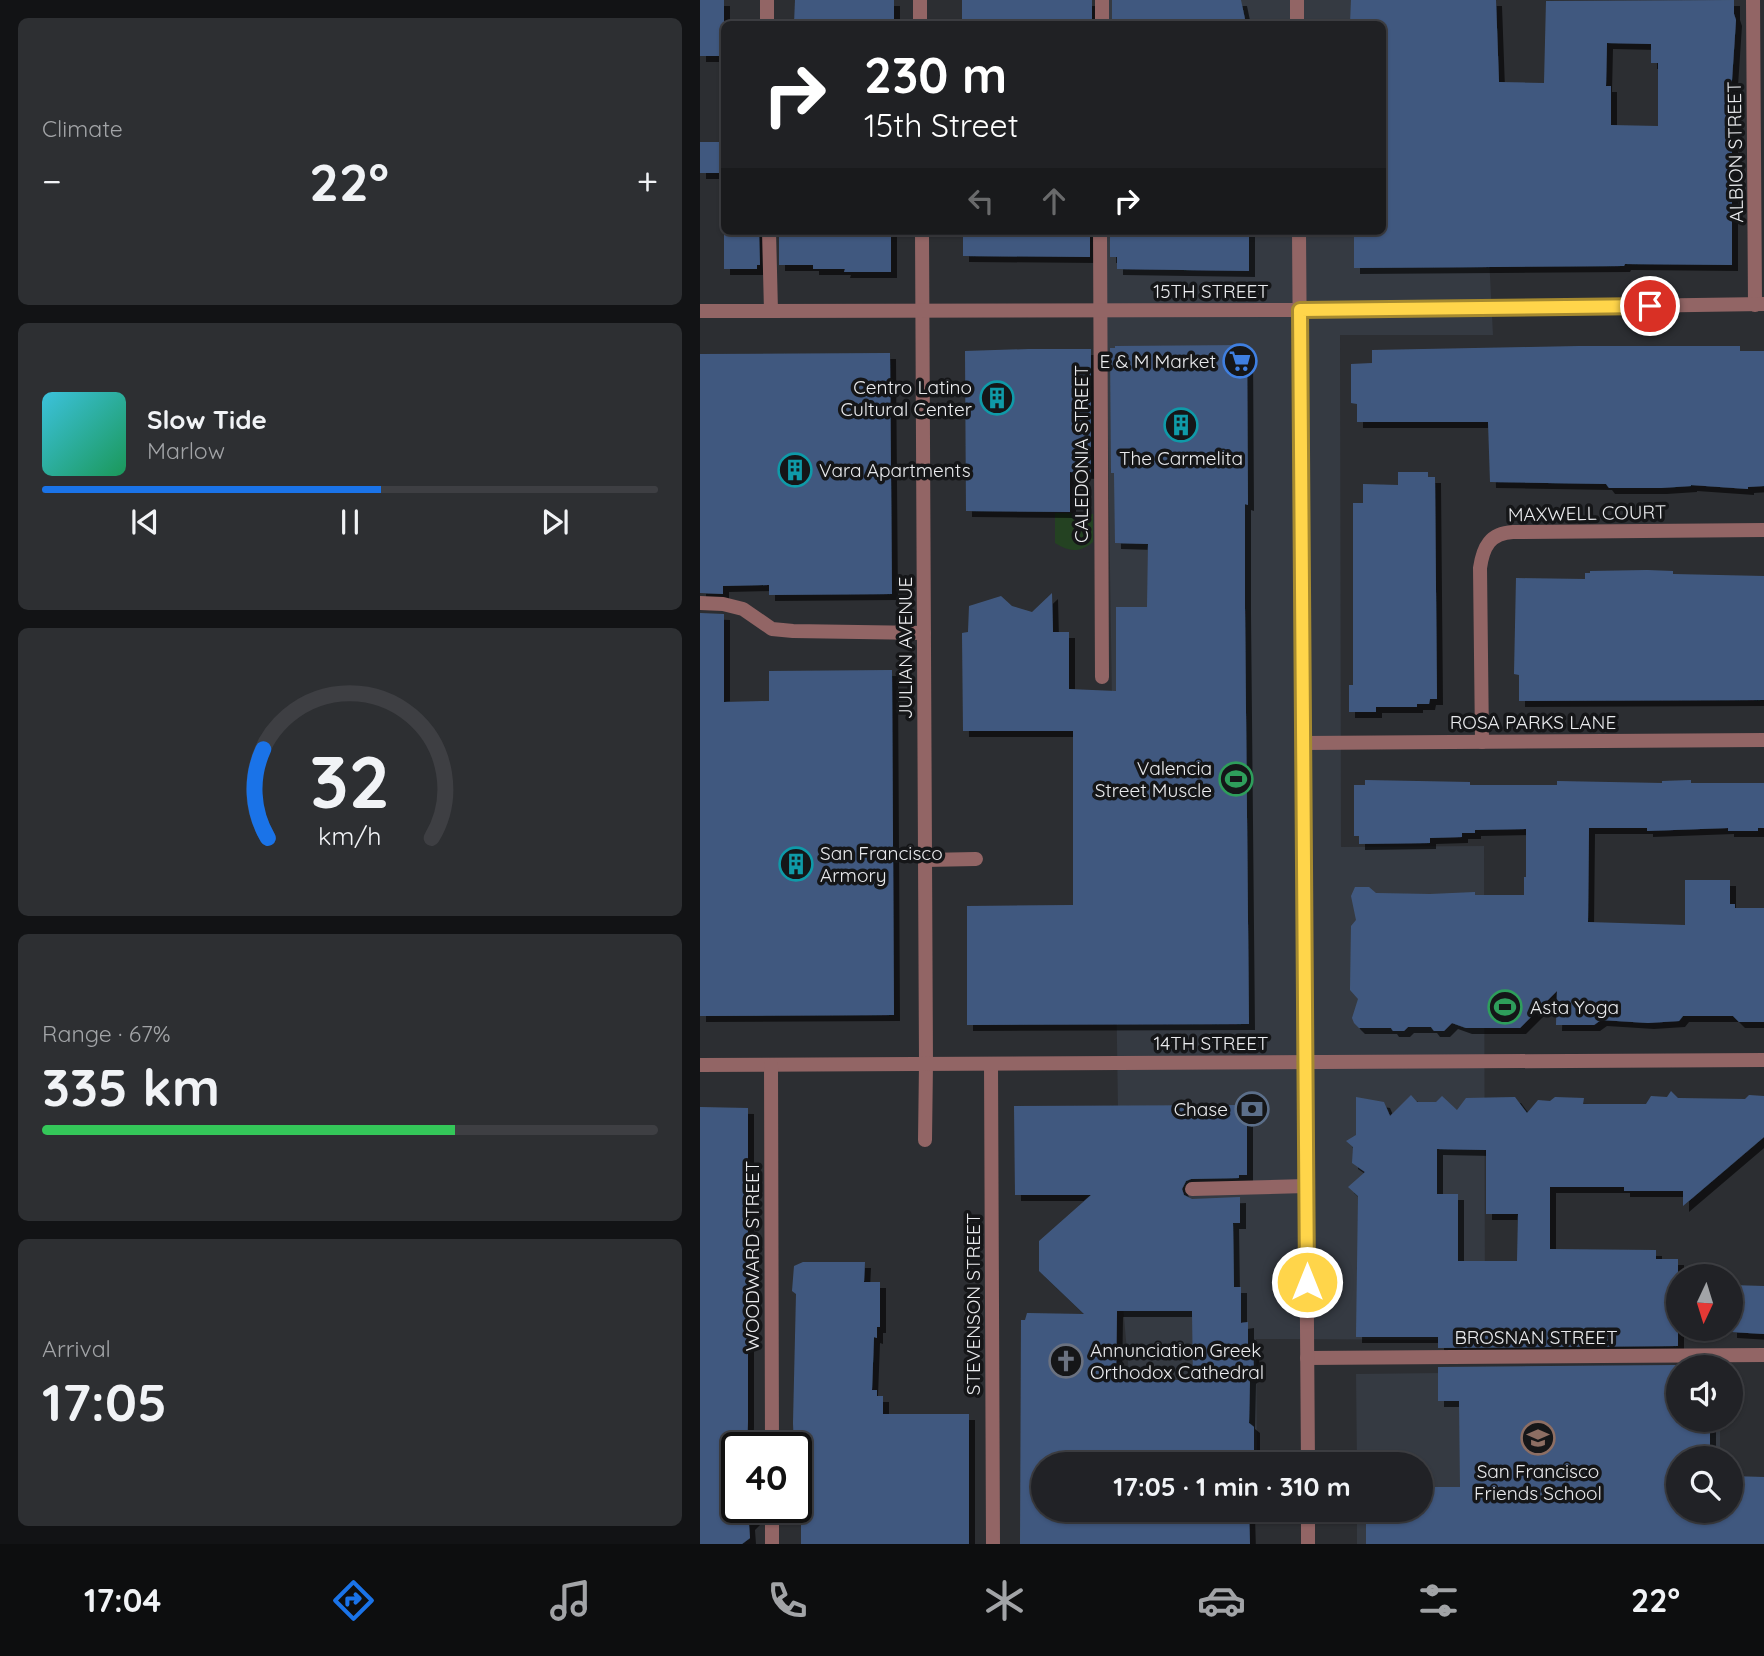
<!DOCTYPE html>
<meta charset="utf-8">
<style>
body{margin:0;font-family:Quicksand,sans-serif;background:#2d2f32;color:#f1f3f6;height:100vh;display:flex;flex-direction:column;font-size:26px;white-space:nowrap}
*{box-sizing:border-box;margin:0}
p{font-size:23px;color:#a2a4a7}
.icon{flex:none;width:38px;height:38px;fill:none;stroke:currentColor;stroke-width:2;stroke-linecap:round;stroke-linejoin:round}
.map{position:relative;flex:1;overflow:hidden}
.details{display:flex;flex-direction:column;gap:18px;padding:18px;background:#121315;width:700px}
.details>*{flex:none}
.banner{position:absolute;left:21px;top:21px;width:665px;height:214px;border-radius:10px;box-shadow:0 2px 5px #0004,0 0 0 2px #3e3f43;background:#202124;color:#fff;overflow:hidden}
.needle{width:46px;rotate:184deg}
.controls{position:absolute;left:966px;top:1264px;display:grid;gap:14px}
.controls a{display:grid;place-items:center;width:77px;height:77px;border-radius:50%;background:#212226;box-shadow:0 2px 5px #0004,0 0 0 2px #3e3f43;font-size:35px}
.speed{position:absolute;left:21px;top:1432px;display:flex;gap:14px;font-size:35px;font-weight:700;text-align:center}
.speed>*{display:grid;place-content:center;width:91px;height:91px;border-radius:50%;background:#212226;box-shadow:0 2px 5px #0004,0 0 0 2px #3e3f43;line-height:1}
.speed .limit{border:4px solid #111;border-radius:10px;background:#fff;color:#111}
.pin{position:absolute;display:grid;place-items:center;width:60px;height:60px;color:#fff;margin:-30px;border:4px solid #fff;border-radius:50%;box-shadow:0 2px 7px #0007}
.me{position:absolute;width:77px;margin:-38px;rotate:0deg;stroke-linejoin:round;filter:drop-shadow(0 0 5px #0008)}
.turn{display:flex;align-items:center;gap:24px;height:147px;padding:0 28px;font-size:32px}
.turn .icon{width:91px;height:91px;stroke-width:2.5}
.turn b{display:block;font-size:49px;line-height:60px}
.lanes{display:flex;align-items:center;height:66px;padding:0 28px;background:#0003;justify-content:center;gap:35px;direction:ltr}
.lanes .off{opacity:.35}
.big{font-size:52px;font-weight:800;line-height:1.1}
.details .widget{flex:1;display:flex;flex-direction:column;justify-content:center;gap:10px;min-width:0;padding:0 24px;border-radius:10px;background:#2d2f32}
.details .dial{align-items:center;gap:0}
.dial svg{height:182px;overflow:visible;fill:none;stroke:#3e3f43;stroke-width:7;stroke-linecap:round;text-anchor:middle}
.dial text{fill:#f1f3f6;stroke:none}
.song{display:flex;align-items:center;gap:21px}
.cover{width:84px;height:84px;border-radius:10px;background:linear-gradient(135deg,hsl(190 70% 55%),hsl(150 70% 35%))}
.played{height:7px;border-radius:4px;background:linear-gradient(90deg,#1a73e8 55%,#3e3f43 55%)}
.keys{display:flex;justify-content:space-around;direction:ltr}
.heat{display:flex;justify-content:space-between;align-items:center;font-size:38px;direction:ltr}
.charge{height:10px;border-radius:5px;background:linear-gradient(90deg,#34c759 67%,#3e3f43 0)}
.trip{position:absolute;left:331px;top:1452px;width:402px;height:70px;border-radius:35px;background:#212226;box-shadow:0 2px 5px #0004,0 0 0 2px #3e3f43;font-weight:800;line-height:70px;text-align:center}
.tabs{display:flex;height:112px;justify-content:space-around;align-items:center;background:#0d0e0f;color:#a2a4a7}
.tabs .icon{width:49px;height:49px}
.tabs .current{color:#1a73e8}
.tabs b{font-size:32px;color:#f1f3f6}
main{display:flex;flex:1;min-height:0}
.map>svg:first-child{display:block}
.built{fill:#353a42}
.green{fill:#244222}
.building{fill:#41597f;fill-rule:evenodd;filter:url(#shadow)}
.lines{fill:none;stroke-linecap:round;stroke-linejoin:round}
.service{stroke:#926565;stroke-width:14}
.minor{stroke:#926565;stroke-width:14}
.tertiary{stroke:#926565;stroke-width:14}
.route-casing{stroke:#a68a30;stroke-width:18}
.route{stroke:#ffd54a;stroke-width:12}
.labels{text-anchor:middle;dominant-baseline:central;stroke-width:7;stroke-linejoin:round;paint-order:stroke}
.street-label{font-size:19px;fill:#eaebee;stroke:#151618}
.poi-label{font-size:19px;fill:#eaebee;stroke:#151618;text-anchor:end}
</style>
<main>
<section class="details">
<div class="widget"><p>Climate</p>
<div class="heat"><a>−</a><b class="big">22°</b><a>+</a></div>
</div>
<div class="widget">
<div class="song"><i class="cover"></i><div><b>Slow Tide</b><p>Marlow</p></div></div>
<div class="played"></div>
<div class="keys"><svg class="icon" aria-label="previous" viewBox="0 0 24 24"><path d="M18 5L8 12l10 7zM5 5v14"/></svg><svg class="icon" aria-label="pause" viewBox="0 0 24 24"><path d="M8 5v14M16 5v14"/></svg><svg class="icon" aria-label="next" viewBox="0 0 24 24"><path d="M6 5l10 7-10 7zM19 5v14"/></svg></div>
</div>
<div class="widget dial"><svg viewBox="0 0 100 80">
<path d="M14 69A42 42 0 1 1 86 69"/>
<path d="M14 69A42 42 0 0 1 12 30" stroke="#1a73e8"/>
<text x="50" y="56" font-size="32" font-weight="700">32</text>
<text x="50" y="72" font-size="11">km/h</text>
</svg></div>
<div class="widget"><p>Range · 67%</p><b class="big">335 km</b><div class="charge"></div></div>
<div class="widget"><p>Arrival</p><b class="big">17:05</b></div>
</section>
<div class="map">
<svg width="1064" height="1544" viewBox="0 0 1064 1544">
<defs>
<filter id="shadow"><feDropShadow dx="6" dy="6" stdDeviation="0" flood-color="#0009"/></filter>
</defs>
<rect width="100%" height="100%" fill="#2c2e32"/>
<g class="built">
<path d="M401,0H776L793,335H640L641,847L784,846L785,1340L556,1339L557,1465H437L423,1306L419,1178L405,231H682V24H402Z"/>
<path d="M978,1370V1419H1020V1458H978V1510L1019,1544H657V1510H721V1465H657L656,1374Z"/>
</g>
<path class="green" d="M355,513L393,514V542C380,553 369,552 355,543Z"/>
<g class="building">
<rect x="0" y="0" width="24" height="56"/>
<path d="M95,0H194V24H94Z"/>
<rect x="262" y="0" width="130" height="24"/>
<path d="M412,0H541L546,24H412Z"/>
<path d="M651,0H796L799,82L844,83L846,1L1034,0V14L1036,20L1032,80V265L925,264L924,266L654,268V231H682V24H650ZM907,43L951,44V63H958V126L911,125V86H906Z"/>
<rect x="0" y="142" width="24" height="31"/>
<path d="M24,231H59L60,265H57V269H24Z"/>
<path d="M79,231H191V272H144L145,269H113V265H79Z"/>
<path d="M263,231H390V257L263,256Z"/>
<path d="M410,231H549V271L417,269V257H410Z"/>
<path d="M547,345L548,505L545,504V607L549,1024L267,1025V906L373,905V731H263L262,633L268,632L269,606L301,596L312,606L332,612L352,593L353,632H369V689L416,691V607H447L448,544L415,543L414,473H411L410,348H415V346Z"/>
<path d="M879,346H1040V351H1064V486L1048,487V489L991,485V486L961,488H909L906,484L790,482L788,422H657V404L651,403V364L672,363V350Z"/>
<path d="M329,349H391V473L370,472V512L266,511L265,351Z"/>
<path d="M190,353L192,594L69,595V585L23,586V594L0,593V354Z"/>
<path d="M698,472H728V477H735L737,699H730L729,704H717V707H676V712H649V685H653V503H663V484L698,485Z"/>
<path d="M947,570L973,571V574L1064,576V700L819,701V675L814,674L816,578L885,579V573H890V571Z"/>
<path d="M0,613L24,614V702L69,701V671L192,670L194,1015L0,1016Z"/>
<path d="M665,780L770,782V785H857V781L962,783V781L991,780V783H1064V828H1058V831H1028V828L947,831V828H889L888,922L985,925V880H1030V904H1035V908H1064V1022H1039L1033,1016H983L979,1021L948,1023L901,1020L894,1025H856L857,991L820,1028H766L752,1023L744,1031H734L731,1027H708L704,1031H693L691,1028H659L654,1023L652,1018L658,999L650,990L651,926L656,920L651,896L655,887H669L676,893L730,894L775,892V895H824V877H826V829L775,830V833H762V837L730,838V843L659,844V836H654V785H665Z"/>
<path d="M971,1091L978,1098L1045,1099L1049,1095L1064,1096V1137L983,1206V1191H924V1187H850V1249L956,1250V1259H978V1346L738,1348V1337H656L658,1196L648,1187L665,1172L652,1163L653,1147L646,1141L656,1135V1097L684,1102L690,1116L711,1095L717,1102H736L742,1096L757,1110L766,1098L815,1097L827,1113L838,1100L850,1101L855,1097L884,1098L883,1104H946L951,1096L967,1097ZM737,1149L786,1150V1214H818L817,1261H758V1194H737Z"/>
<path d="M547,1105V1175H539V1178L491,1179L486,1181L482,1189L484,1195L492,1199L540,1197V1223H533L534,1287H541V1323L548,1322V1345L553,1344L554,1374L550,1378L549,1423L554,1427V1465H343V1510H549L550,1544H320L321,1320H325L327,1313L384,1314L339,1271V1241L391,1195H315L314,1106ZM417,1311H492L493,1380H416Z"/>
<path d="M0,1107L48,1108V1421L47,1447H37V1507H42L57,1516L49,1524L50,1538L42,1544H0Z"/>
<path d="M103,1262H165L164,1282H180V1327H177V1338L174,1337L172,1390H177V1396H183V1414H269V1544H101V1489H96V1447H94L93,1423L96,1294L92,1291L94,1266Z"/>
<path d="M1031,1285L1064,1286V1334L1031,1332Z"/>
<path d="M978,1365V1419H1010V1458H978V1510H1031V1476L1064,1477V1544H666V1510H721V1487H760L759,1401H738V1367Z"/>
</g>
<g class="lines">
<g class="service">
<path d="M402,24V0"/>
<path d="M400,231L402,677"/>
<path d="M0,603L23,604L43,609L72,629L93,631L224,633"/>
<path d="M225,860L276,859"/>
<path d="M225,1140L226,1064"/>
<path d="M492,1189L606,1186"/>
</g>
<g class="minor">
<path d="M67,0V24"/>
<path d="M220,0V24"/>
<path d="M1053,0L1055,305"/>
<path d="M69,231L71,311"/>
<path d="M222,231L226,1064"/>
<path d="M0,311L648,310L1064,304"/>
<path d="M782,742L780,568C783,547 790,533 813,532L1064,530"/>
<path d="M603,743L1064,740"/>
<path d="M291,1064L293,1544"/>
<path d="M0,1065L1064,1060"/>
<path d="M71,1065L72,1447"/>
<path d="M607,1358L1064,1355"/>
<path d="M72,1507V1544"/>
</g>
<g class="tertiary">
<path d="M597,0V24"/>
<path d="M599,231L608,1465"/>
<path d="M608,1510V1544"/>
</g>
</g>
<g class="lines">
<defs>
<path id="route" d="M607,1282L600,310L950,306"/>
</defs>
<use href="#route" class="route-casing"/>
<use href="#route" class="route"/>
</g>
<defs>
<symbol id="supermarket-ring" viewBox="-11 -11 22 22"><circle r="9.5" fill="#151618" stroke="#3f7fe0" stroke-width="1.5"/><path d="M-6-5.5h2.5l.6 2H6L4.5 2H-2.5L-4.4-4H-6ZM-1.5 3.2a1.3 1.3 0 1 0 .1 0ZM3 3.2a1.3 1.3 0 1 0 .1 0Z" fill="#3f7fe0"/></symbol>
<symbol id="building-ring" viewBox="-11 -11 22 22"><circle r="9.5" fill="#151618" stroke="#0f9aa8" stroke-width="1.5"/><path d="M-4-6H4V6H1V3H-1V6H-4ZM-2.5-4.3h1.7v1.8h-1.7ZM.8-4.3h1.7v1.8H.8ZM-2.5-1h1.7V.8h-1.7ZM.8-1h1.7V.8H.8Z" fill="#0f9aa8"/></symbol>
<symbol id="stadium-ring" viewBox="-11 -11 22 22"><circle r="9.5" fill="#151618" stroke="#2e9e5b" stroke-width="1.5"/><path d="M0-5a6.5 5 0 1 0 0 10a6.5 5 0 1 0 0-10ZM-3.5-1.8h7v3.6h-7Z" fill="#2e9e5b"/></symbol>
<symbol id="bank-ring" viewBox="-11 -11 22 22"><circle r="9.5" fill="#151618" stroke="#5c6f8a" stroke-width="1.5"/><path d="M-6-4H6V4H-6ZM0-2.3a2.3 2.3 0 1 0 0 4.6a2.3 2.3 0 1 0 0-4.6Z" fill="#5c6f8a"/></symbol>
<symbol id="church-ring" viewBox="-11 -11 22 22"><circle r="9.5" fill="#151618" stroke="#6b7280" stroke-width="1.5"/><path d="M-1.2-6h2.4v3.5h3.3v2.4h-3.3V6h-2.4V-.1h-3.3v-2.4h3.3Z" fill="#6b7280"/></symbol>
<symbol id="school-ring" viewBox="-11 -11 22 22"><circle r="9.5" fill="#151618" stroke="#8d6e63" stroke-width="1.5"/><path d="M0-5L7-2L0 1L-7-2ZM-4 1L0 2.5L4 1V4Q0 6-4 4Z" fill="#8d6e63"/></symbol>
</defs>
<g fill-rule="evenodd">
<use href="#supermarket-ring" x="521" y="342" width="38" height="38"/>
<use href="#building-ring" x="278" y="379" width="38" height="38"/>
<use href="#building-ring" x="462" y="406" width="38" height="38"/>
<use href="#building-ring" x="76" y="451" width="38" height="38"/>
<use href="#stadium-ring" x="517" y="760" width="38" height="38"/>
<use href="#building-ring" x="77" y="845" width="38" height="38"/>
<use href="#stadium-ring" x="786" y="988" width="38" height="38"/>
<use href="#bank-ring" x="533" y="1090" width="38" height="38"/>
<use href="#church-ring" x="347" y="1342" width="38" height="38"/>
<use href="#school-ring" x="819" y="1419" width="38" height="38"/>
</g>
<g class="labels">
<g class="street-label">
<text transform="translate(1035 152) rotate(-91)">ALBION STREET</text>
<text x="511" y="291">15TH STREET</text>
<text transform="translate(381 454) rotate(-90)">CALEDONIA STREET</text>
<text transform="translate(887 513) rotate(-1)">MAXWELL COURT</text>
<text transform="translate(205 648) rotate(-90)">JULIAN AVENUE</text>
<text x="833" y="722">ROSA PARKS LANE</text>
<text x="511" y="1043">14TH STREET</text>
<text transform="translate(52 1256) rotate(-90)">WOODWARD STREET</text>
<text transform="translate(273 1304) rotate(-90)">STEVENSON STREET</text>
<text x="836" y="1337">BROSNAN STREET</text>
</g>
<g class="poi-label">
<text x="516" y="361">E &amp; M Market</text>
<text x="272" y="387">Centro Latino<tspan x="272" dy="22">Cultural Center</tspan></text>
<text x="481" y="458" text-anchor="middle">The Carmelita</text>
<text x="119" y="470" text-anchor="start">Vara Apartments</text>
<text x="512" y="768">Valencia<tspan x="512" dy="22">Street Muscle</tspan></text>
<text x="120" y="853" text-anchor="start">San Francisco<tspan x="120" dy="22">Armory</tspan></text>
<text x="830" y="1007" text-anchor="start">Asta Yoga</text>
<text x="528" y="1109">Chase</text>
<text x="390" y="1350" text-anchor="start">Annunciation Greek<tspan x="390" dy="22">Orthodox Cathedral</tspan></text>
<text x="838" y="1471" text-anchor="middle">San Francisco<tspan x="838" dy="22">Friends School</tspan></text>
</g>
</g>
</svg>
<div class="controls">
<a><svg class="needle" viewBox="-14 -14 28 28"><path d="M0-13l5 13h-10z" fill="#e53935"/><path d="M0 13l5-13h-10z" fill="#a2a4a7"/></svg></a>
<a><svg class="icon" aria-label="sound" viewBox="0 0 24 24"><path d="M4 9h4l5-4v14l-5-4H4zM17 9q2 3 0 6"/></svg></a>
<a><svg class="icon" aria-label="search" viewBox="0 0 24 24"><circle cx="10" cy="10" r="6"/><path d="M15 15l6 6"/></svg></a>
</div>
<div class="speed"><div class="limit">40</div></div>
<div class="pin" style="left:950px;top:306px;background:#d93025"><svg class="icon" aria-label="arrive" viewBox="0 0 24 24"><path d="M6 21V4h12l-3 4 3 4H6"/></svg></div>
<svg class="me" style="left:607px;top:1282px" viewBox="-20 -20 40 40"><circle r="17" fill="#ffd54a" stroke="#fff" stroke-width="3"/><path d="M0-11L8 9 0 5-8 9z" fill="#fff"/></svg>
<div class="trip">17:05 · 1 min · 310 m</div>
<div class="banner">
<div class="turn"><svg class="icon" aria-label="right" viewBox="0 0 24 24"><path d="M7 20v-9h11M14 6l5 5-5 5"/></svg><div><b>230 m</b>15th Street</div></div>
<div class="lanes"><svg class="icon off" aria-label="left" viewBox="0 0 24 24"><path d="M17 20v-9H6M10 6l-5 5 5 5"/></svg><svg class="icon off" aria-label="ahead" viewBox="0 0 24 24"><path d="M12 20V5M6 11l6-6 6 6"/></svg><svg class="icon" aria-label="right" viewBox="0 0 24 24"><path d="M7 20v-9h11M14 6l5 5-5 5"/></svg></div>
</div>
</div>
</main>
<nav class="tabs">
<b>17:04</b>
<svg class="icon current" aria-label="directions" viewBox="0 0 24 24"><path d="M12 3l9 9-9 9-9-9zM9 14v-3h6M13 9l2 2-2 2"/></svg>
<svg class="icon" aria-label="music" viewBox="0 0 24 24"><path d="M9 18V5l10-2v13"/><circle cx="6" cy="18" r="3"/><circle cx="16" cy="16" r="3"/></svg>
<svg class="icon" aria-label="phone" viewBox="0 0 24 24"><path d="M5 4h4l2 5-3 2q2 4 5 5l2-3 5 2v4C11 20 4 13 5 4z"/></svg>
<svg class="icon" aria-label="climate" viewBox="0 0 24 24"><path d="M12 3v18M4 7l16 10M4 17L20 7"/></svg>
<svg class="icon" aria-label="car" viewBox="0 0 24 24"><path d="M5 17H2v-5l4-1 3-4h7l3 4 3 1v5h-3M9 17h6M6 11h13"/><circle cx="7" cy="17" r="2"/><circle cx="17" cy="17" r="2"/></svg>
<svg class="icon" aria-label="filters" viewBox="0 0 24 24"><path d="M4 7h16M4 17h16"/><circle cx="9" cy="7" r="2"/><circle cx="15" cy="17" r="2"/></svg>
<b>22°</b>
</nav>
